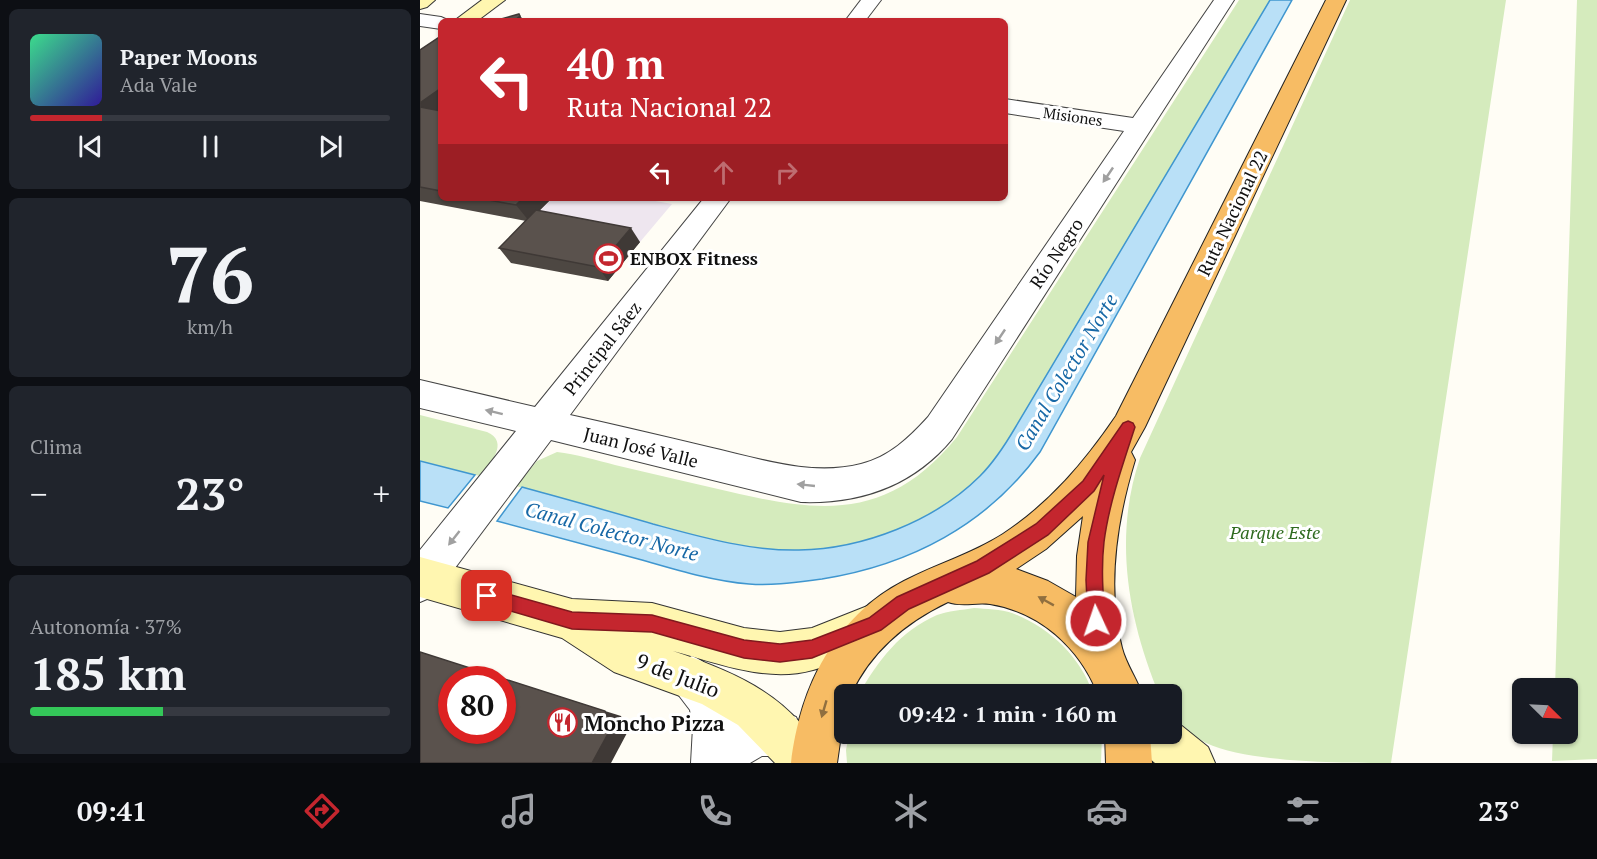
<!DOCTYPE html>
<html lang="es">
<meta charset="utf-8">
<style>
body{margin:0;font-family:"PT Serif",serif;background:#20242c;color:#f1f3f6;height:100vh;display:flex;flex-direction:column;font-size:22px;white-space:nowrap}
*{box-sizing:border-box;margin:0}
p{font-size:20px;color:#9ea1a6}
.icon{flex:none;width:33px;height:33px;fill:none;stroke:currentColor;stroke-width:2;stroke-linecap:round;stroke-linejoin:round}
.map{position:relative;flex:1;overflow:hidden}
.drawer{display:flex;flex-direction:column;gap:9px;padding:9px;background:#0d0f14;width:420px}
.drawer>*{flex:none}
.top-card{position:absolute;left:18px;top:18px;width:570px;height:183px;border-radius:9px;box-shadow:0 2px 4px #0004;background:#c4262e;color:#fff;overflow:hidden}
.needle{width:39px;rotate:114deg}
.fabs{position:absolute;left:1092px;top:678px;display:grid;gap:12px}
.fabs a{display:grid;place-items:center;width:66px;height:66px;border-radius:9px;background:#171b24;box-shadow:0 2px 4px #0004;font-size:30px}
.speed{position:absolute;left:18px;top:666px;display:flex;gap:12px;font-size:30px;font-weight:700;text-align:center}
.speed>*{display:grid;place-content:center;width:78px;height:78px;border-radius:50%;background:#171b24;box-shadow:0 2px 4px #0004;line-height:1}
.speed .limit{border:9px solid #d22;background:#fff;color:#111}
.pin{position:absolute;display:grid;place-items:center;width:51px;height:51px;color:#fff;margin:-26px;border-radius:12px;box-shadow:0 3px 9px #0006}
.me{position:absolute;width:66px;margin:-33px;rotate:357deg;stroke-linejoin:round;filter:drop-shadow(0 0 4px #0008)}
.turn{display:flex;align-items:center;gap:21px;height:126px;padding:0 30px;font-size:27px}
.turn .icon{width:78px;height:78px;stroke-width:2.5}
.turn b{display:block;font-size:42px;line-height:51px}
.lanes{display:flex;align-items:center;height:57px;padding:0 30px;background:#0003;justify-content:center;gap:30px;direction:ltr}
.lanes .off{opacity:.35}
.big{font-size:45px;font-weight:700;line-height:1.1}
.drawer .tile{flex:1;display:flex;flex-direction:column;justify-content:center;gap:9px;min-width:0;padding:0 21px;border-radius:9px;background:#20242c}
.drawer .dial{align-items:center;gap:0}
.dial b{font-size:78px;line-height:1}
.song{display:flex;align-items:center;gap:18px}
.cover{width:72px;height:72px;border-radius:9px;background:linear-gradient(135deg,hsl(150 70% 55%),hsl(250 70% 35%))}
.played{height:6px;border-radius:3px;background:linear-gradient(90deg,#c4262e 20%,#363941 20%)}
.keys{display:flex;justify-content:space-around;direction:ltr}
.heat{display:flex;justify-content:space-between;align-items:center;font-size:33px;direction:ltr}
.charge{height:9px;border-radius:4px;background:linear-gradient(90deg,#34c759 37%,#363941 0)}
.trip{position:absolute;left:414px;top:684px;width:348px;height:60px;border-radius:9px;background:#171b24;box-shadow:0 2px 4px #0004;font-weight:700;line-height:60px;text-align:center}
.menu{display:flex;height:96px;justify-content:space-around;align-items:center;background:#090b0e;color:#9ea1a6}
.menu .icon{width:42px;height:42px}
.menu .active{color:#c4262e}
.menu b{font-size:27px;color:#f1f3f6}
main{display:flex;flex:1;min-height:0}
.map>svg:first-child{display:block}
.industrial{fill:#eee6ef}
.green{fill:#d5ebbd}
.water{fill:#b9e0f7;stroke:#3f96cf;stroke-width:1.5}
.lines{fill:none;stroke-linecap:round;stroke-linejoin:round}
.minor-casing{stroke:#444;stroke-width:2}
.secondary-casing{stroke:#333;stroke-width:2}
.trunk-casing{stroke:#222;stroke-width:2}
.minor{fill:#fff;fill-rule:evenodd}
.secondary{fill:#fff6b0;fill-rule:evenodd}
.trunk{fill:#f7bc64;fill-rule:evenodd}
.wall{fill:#4d4742}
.shaded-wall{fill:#3f3936}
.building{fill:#5a524d;stroke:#3f3936;stroke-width:1.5;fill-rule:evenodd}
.oneway{fill:#a0a0a0}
.oneway2{fill:#906f3f}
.route{fill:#c4262e;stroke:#7f191e;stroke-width:1.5}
.labels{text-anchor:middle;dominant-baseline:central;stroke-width:6;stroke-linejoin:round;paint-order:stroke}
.far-street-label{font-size:15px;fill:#111;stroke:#fff}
.street-label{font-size:18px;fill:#111;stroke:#fff}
.poi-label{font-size:18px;font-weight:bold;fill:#111;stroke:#fff;text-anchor:start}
.park-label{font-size:18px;font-style:italic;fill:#2f6b1f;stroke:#fff}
.water-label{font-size:20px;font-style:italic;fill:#1768a6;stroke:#fff}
.near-street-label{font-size:21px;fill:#111;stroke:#fff}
.near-poi-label{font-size:21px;font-weight:bold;fill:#111;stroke:#fff;text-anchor:start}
</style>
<main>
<section class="drawer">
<div class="tile">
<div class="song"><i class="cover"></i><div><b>Paper Moons</b><p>Ada Vale</p></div></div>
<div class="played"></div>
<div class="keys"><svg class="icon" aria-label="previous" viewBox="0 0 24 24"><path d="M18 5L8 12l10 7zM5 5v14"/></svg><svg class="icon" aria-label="pause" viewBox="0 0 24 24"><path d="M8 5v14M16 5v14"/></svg><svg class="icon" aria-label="next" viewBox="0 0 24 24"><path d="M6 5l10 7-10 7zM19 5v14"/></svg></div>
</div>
<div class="tile dial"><b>76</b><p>km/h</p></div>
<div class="tile"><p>Clima</p>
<div class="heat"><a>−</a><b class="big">23°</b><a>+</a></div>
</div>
<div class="tile"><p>Autonomía · 37%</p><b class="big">185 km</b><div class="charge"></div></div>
</section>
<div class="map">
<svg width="1177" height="763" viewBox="0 0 1177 763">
<rect width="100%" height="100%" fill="#fffdf5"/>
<path class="industrial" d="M43,198H219L252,204L220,242L33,207Z"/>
<g class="green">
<path d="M819,0H850L595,428C585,445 574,463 560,477C513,521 444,549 380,550C349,551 318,545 288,539L96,486L117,461L137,452C156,454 176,460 195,465C233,474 272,483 311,492C405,514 470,519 537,437Z"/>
<path d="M930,0H1086L971,763C920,763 830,763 786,743C772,735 761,725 752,713V694H740L736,687C707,613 694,535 720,458Z"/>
<path d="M1157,0H1177V759L1132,761L1133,734H1148V688H1135Z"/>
<path d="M0,415L67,432C90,442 70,464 60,476L0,461Z"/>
<path d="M554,608C566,609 581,609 592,613C629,627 661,657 673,694H439C458,661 480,631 517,615C528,611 542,610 554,608Z"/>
<path d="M429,734H682L681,763H427L426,750Z"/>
</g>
<g class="water">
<path d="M850,0H872L620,452C567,525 490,565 402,579C378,582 353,586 329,584C293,581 257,570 222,560C174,547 126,534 77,521L102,487C145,499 189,511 233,524C281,537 329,551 379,550C443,549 515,521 560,476C574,462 585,445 595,428Z"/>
<path d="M0,461L55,475L28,508L0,501Z"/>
</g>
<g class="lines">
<defs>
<g id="minor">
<path d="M441,0H461L445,21H425Z"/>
<path d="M794,0H814L532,439C494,485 441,504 381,502L131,440L14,596L0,602V550L96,431L0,408V380L115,407L284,198H311L150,415C196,425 242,436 288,447C338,458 390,477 441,464C469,457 489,438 508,417L704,131L585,113V99L713,118Z"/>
<path d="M0,14L21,17L30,21H21V29L0,26Z"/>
<path d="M272,656C298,667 313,692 317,720C339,711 353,708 376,717L383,733L376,749L360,756H342L330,763H271L273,727L270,710L257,693L250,678L257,663Z"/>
</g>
<g id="secondary">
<path d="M0,0H15L7,7L0,9Z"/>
<path d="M62,0H85L57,21H34Z"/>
<path d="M0,557L152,599L232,603L324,628L360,632L392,628L455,603L470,609L476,624L470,639C445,649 419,663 393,670C347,683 297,663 253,651C315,672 378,698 405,763H355L318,725L282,704L194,672L142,638L0,597Z"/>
<path d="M752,718L788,747L795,763H735L719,750L713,734H752Z"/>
</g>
<g id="trunk">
<path d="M906,0H926L725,427L711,452L715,460C697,519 686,586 702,648C706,664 717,679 722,694H678C659,647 620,612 570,604C556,602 541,607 528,602C486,622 451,651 431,694H424V714L417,763H371C380,688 414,617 484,581C516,564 552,554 583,534C630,503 664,463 696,416ZM663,516L657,556L656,597L628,581L596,569L626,549Z"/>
<path d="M685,734H730L732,763H686Z"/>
</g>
</defs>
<use href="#minor" class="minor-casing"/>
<use href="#secondary" class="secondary-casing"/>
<use href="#trunk" class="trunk-casing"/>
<use href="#minor" class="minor"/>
<use href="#secondary" class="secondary"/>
<use href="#trunk" class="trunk"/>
</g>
<path class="wall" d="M21,36V198H132L119,211L220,242L188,281L91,263L79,248L106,221L0,201V50Z"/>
<g class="shaded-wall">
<path d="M99,14L104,21H94Z"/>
<path d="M21,88V114L0,112V103Z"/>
<path d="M103,198H132L109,221L96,205Z"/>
<path d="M211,228L220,242L188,281L178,267Z"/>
<path d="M185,711L201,716L207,733L191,763H172Z"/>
</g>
<g class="building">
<path d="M99,14L100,16L94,21H74Z"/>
<path d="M21,36V88L0,103V50Z"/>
<path d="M0,107L21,111V191L0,187Z"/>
<path d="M58,198H103L96,205Z"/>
<path d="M116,210L211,228L178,267L79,248Z"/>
<path d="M0,652L185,711L191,728L172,763H0ZM32,680H82V730H32Z"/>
</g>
<defs><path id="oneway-solid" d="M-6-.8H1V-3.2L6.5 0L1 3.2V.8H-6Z" transform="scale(1.5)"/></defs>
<g class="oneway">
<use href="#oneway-solid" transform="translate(688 175) rotate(124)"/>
<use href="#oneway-solid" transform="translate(580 337) rotate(124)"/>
<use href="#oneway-solid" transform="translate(74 412) rotate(-166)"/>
<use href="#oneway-solid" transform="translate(386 485) rotate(-174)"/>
<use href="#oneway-solid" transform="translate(34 538) rotate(128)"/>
</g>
<g class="oneway2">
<use href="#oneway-solid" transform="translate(626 601) rotate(-151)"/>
<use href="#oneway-solid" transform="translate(404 709) rotate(106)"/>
</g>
<path class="route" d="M708,421L713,423L715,427C703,464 689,503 684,542C681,568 683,595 685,621L683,627L676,629L670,627L668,621L666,580L668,542L684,475L674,491L628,535L569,573L489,609L461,630L392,658L360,662L324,658L232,632L152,629L67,604L61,602L59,596L61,590L67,588L152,612L232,615L324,640L360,644L392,640L449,618L477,597L557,561L616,524L663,481L703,423Z"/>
<defs>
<symbol id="stadium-ring" viewBox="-11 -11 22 22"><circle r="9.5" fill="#fff" stroke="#c4262e" stroke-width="1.5"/><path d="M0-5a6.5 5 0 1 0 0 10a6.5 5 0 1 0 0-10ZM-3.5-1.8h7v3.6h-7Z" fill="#c4262e"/></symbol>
<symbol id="restaurant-ring" viewBox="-11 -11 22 22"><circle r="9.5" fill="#fff" stroke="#c4262e" stroke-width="1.5"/><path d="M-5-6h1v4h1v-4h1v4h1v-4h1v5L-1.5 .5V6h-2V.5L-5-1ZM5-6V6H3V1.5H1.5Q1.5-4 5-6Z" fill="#c4262e"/></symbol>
</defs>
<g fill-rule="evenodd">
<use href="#stadium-ring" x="172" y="242" width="33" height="33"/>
<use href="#restaurant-ring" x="126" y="706" width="33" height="33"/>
</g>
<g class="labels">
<g class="far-street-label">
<text transform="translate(653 116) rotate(8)">Misiones</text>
</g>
<g class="street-label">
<text transform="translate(812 213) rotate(-64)">Ruta Nacional 22</text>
<text transform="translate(636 253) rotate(-56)">Río Negro</text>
<text transform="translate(182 348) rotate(-52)">Principal Sáez</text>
<text transform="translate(221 447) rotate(14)">Juan José Valle</text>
</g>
<g class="poi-label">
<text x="210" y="258">ENBOX Fitness</text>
</g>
<g class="park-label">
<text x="855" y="532">Parque Este</text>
</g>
<g class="water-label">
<text transform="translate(646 372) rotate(-59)">Canal Colector Norte</text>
<text transform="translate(192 531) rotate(15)">Canal Colector Norte</text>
</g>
<g class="near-street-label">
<text transform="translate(258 675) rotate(21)">9 de Julio</text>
</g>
<g class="near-poi-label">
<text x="164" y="723">Moncho Pizza</text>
</g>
</g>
</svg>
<div class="fabs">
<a><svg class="needle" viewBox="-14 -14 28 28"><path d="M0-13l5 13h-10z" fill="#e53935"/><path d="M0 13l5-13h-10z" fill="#9ea1a6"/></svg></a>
</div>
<div class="speed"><div class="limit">80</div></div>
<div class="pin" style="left:67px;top:596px;background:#d93025"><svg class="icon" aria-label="arrive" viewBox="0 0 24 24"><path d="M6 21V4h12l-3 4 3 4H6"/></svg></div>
<svg class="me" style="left:676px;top:621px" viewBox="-20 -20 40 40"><circle r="17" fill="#c4262e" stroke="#fff" stroke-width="3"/><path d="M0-11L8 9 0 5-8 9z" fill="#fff"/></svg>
<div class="trip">09:42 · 1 min · 160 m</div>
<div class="top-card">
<div class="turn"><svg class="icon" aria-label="left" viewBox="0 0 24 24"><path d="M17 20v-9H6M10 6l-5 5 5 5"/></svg><div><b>40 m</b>Ruta Nacional 22</div></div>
<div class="lanes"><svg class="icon" aria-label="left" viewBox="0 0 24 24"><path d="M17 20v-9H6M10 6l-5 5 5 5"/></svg><svg class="icon off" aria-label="ahead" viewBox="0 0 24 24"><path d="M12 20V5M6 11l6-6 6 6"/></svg><svg class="icon off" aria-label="right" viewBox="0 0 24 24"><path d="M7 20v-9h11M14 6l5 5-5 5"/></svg></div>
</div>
</div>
</main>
<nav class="menu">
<b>09:41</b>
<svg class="icon active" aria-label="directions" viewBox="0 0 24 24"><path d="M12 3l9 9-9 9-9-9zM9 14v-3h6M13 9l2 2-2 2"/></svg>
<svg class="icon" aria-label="music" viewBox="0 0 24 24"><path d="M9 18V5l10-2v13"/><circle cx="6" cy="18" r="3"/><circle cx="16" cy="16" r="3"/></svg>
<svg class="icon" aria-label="phone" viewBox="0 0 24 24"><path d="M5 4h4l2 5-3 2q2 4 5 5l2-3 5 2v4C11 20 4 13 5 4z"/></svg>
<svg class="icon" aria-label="climate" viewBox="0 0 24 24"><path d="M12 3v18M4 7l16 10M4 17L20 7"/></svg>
<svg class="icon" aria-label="car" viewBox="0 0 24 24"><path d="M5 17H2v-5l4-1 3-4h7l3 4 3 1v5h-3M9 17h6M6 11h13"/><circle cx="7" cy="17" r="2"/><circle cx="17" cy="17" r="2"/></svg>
<svg class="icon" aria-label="filters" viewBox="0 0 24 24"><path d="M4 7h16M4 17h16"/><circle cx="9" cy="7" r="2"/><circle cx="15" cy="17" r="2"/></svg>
<b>23°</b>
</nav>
